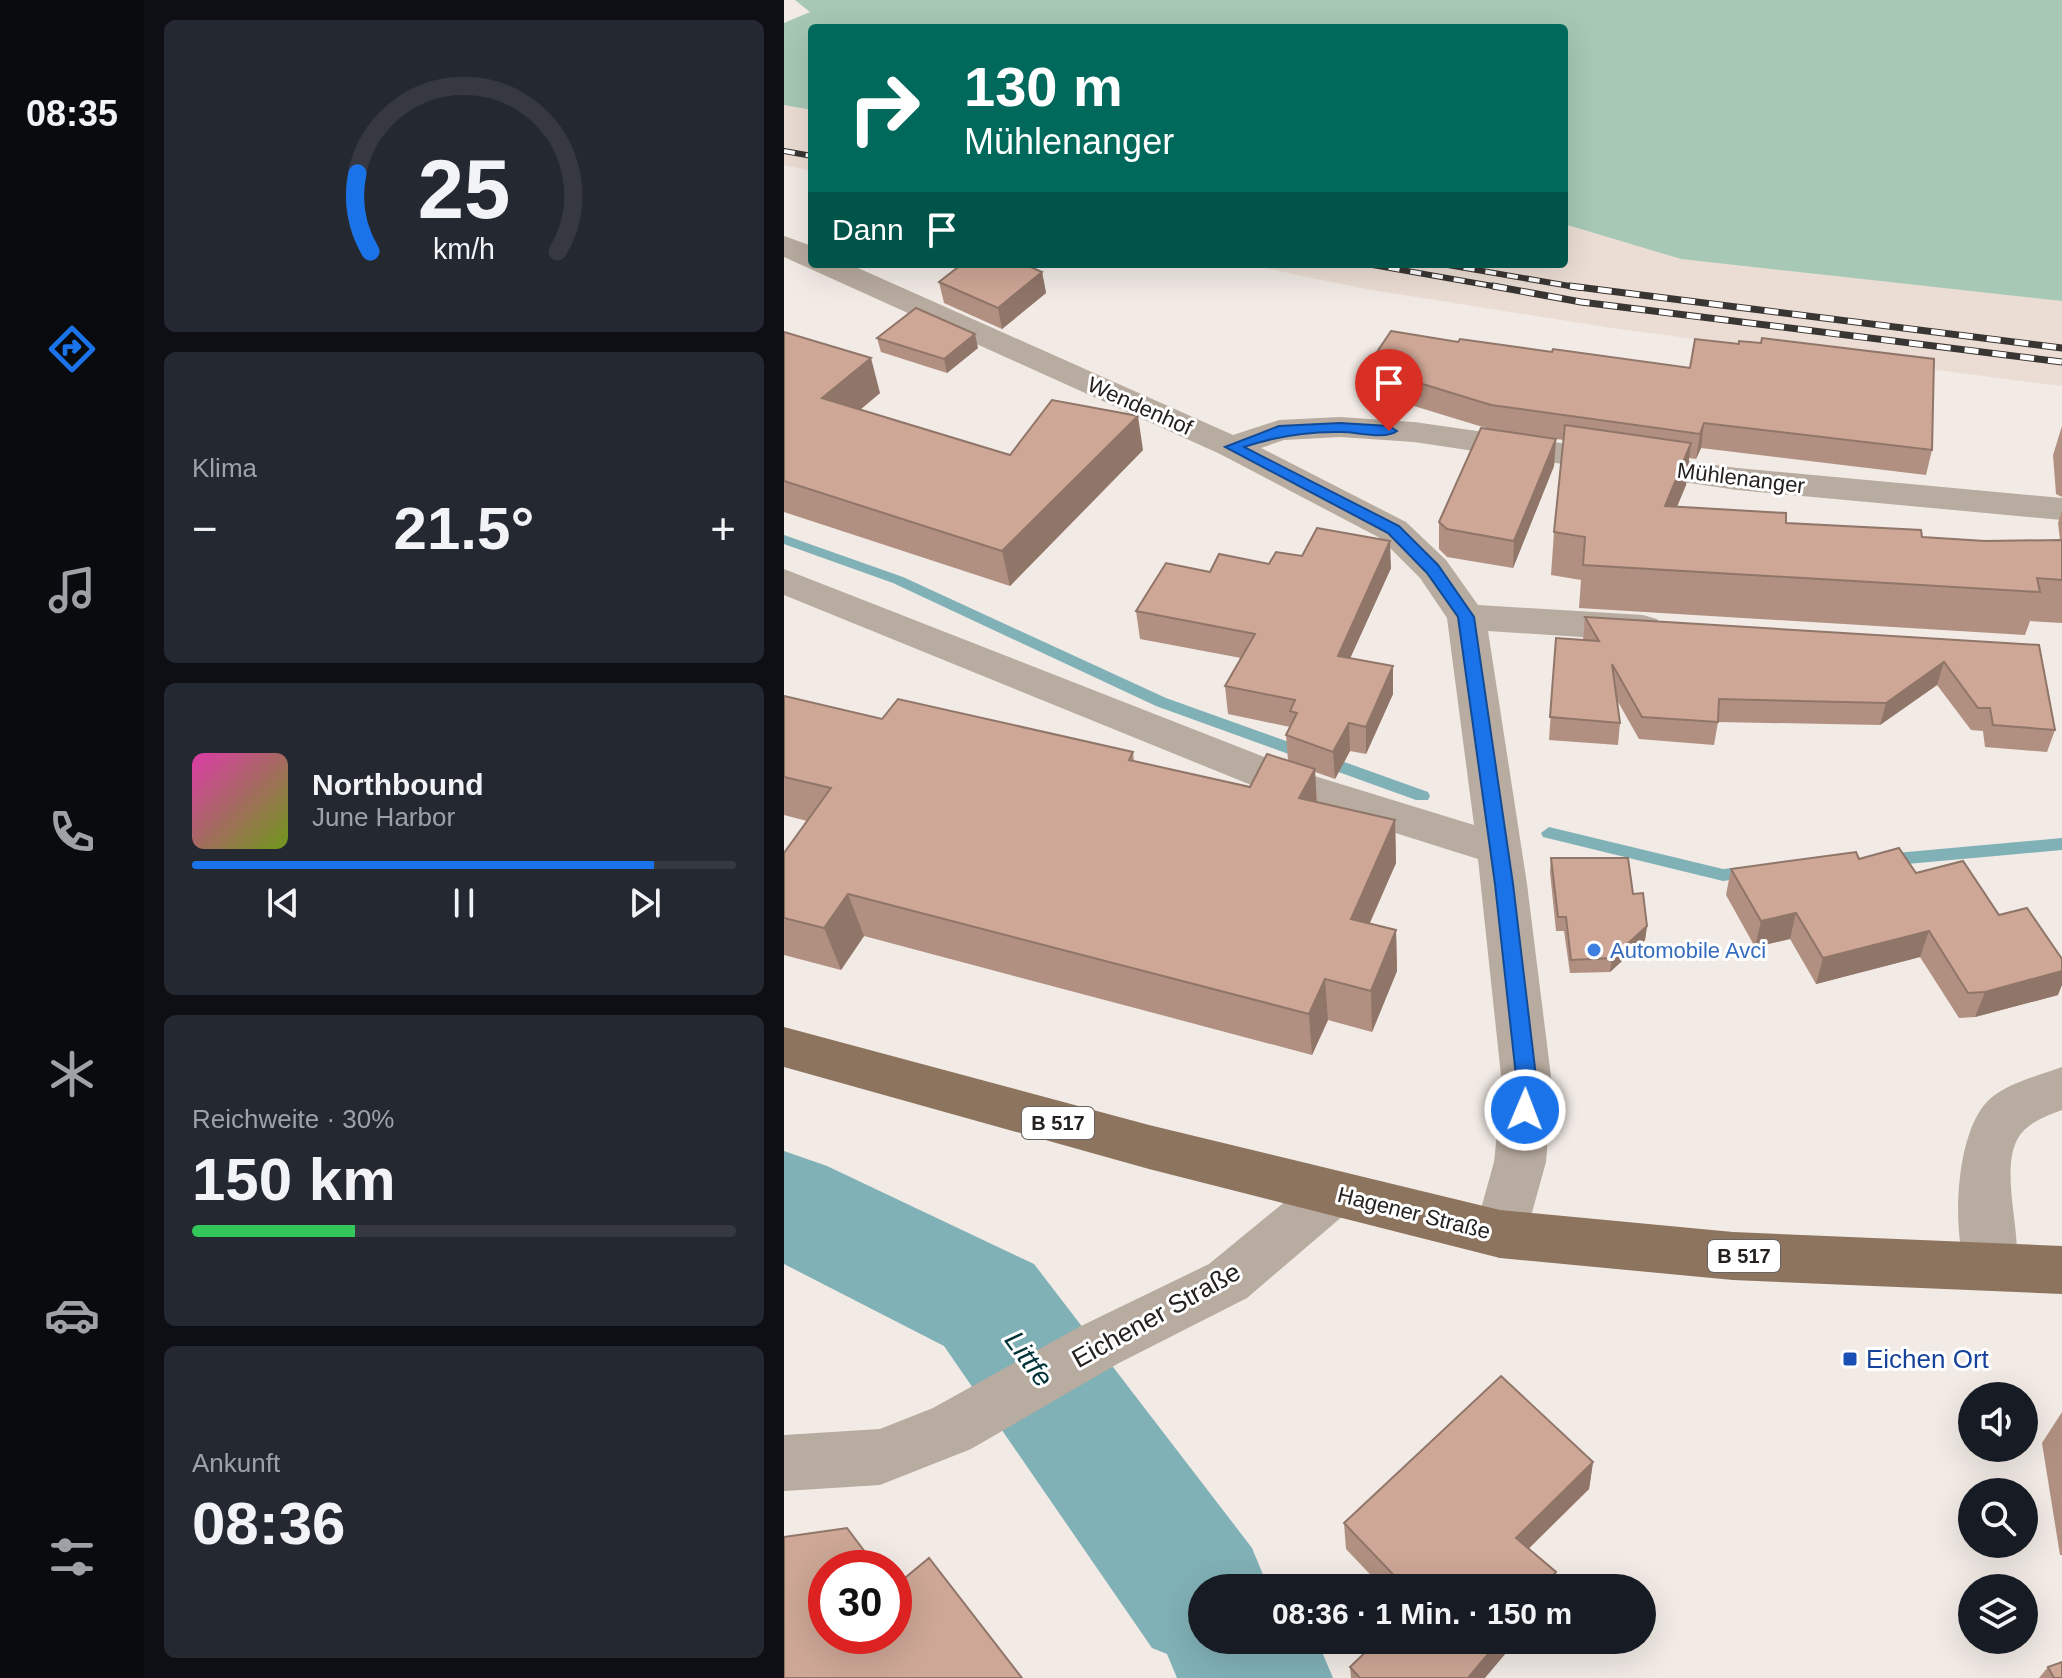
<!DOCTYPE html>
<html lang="de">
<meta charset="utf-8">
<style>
body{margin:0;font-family:Helvetica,sans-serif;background:#242831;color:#f1f3f6;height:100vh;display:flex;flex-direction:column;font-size:30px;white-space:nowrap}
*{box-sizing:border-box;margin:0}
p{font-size:26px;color:#9ea1a6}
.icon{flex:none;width:44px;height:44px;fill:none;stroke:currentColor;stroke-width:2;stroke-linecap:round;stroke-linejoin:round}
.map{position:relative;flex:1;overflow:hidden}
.sheet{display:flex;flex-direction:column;gap:20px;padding:20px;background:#0d0f14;width:640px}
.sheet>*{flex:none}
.hud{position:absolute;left:24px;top:24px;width:760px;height:244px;border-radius:8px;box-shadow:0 8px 32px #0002;background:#00695c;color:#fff;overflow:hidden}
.buttons{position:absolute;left:1174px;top:1382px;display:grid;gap:16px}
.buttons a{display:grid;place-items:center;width:80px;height:80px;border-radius:50%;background:#171b24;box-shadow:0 8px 32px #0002;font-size:40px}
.speed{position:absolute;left:24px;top:1550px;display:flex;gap:16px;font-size:40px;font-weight:700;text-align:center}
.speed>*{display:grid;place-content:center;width:104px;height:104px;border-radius:50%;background:#171b24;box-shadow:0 8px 32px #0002;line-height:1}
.speed .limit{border:12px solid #d22;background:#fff;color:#111}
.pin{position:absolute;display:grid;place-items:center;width:68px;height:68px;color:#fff;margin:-82px -34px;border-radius:50% 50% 50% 0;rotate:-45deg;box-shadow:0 0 8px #0007}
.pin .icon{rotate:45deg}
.me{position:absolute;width:88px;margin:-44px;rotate:1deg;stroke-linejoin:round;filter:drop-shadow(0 0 6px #0008)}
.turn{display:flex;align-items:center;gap:28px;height:168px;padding:0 24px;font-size:36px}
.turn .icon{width:104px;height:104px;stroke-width:2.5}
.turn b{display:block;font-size:56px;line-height:68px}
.then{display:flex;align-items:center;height:76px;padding:0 24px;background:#0003;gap:16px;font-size:30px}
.big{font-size:60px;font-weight:700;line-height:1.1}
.sheet .card{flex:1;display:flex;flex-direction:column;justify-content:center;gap:12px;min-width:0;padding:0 28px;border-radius:12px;background:#242831}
.sheet .dial{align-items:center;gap:0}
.dial svg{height:208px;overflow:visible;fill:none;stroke:#363941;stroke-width:7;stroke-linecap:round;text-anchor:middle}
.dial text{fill:#f1f3f6;stroke:none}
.song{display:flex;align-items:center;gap:24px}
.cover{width:96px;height:96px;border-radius:12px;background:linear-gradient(135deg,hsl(320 70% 55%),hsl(80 70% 35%))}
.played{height:8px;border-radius:4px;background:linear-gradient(90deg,#1a73e8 85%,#363941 85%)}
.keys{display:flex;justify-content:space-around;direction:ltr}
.heat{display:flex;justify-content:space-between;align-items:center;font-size:44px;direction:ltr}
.charge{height:12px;border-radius:6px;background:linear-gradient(90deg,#34c759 30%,#363941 0)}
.trip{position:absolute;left:404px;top:1574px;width:468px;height:80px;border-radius:40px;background:#171b24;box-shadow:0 8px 32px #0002;font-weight:700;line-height:80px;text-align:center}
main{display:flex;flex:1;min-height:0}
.dock{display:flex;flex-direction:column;width:144px;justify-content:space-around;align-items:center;background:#090b0e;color:#9ea1a6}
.dock .icon{width:56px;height:56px}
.dock .active{color:#1a73e8}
.dock b{font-size:36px;color:#f1f3f6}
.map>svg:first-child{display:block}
.built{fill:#ebddd3}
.green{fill:#a7c8b5}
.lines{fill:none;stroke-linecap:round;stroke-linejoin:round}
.stream{fill:#80b1b7;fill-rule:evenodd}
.river{fill:#80b1b7;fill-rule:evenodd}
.minor{fill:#b8ab9f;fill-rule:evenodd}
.major{fill:#8d745f;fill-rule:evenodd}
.rail-far1-casing{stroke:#393533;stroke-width:6}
.rail-casing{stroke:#393533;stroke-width:7}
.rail-far1{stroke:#fff;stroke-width:4;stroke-dasharray:11;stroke-linecap:butt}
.rail{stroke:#fff;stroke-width:5;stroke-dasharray:14;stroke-linecap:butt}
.wall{fill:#b19081}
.shaded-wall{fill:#907569}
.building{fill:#cea796;stroke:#907569;stroke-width:2}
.route{fill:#1a73e8;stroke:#114b97;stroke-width:2}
.shop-dot{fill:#3f7fe0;stroke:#fff;stroke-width:3}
.transit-dot{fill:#1a4fb4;stroke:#fff;stroke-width:3}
.labels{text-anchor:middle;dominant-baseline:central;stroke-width:6;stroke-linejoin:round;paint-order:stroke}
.shield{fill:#fff;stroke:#666462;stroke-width:2}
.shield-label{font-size:20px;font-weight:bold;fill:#24211f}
.street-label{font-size:22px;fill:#24211f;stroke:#fff}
.shop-label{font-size:22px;fill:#366cbe;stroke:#fff;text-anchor:start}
.near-street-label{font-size:26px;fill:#24211f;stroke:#fff}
.near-transit-label{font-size:26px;fill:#164399;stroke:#fff;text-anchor:start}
.near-water-label{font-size:28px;font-style:italic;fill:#013338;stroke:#fff}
</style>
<main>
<nav class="dock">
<b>08:35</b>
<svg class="icon active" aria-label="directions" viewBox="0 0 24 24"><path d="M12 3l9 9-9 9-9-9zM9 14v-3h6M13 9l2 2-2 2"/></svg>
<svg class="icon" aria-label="music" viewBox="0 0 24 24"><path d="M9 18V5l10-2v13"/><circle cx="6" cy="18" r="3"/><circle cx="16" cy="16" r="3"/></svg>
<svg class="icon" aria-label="phone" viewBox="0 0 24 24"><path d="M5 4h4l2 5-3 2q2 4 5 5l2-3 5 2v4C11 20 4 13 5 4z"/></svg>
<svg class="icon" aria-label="climate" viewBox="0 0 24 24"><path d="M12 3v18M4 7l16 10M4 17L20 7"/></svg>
<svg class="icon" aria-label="car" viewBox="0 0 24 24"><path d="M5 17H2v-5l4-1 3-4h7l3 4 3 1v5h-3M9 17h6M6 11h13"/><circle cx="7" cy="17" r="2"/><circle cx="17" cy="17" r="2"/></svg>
<svg class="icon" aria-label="filters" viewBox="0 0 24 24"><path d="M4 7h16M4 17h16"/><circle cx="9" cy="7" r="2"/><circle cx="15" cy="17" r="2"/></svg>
</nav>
<section class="sheet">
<div class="card dial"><svg viewBox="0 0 100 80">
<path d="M14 69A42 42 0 1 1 86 69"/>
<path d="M14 69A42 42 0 0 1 9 39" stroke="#1a73e8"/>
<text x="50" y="56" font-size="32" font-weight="700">25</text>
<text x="50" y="72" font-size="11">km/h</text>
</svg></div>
<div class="card"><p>Klima</p>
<div class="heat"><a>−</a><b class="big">21.5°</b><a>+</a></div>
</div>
<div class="card">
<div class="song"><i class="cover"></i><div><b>Northbound</b><p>June Harbor</p></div></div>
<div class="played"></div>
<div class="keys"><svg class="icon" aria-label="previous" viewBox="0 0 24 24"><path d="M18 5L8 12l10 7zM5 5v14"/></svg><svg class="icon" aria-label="pause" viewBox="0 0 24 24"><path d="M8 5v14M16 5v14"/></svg><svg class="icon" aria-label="next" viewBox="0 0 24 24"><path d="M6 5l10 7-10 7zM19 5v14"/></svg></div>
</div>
<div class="card"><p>Reichweite · 30%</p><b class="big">150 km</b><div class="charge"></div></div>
<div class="card"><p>Ankunft</p><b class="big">08:36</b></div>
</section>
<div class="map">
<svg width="1278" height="1678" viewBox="0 0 1278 1678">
<rect width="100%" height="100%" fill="#f1eae5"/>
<g class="built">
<path d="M0,105L28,110V171L0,165Z"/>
<path d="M780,224L897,259L1278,301V386L834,329L582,289L461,264H780Z"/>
</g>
<path class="green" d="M11,0H1278V301L897,259L780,224V28H28V110L0,105V23L26,12Z"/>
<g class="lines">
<g class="stream">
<path d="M0,535L119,577L382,698L644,792L646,796L644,800H632L372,706L109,583L0,544Z"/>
<path d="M765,827L939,869L967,866L973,868L975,872L973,876L939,881L759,837L757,833Z"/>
<path d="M1278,838V850L1101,866L1095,864L1093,860L1095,856L1101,854Z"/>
</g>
<path class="river" d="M0,1151L43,1166L250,1264L468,1548L482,1582L497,1588H418V1640H533L549,1678H393L383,1654L368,1648L160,1346L0,1264Z"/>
<g class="minor">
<path d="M0,236L28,246V264H65L449,435L495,420L556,417L630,422L953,468L1278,498V520L953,490L630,442L556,437L500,440L477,448L622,522L662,560L694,605L859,615L873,619L879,628L873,637L859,641L704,631L743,884L768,1085L762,1162L742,1234L735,1251L716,1258L697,1251L690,1234L710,1162L718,1085L694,859L494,796L0,595V569L524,774L690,825L663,618L636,578L596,538L436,454L0,257Z"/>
<path d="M1278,1067V1110C1264,1115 1245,1122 1236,1135C1214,1166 1238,1232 1232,1265C1231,1271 1226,1277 1224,1282L1205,1289L1186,1282C1167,1240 1170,1141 1201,1104C1218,1084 1254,1076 1278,1067Z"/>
<path d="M549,1170L567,1177L575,1193L567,1209L463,1298L335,1363L187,1449L96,1485L0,1491V1435L96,1429L149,1408L295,1327L425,1264L531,1177Z"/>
</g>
<path class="major" d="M0,1027L365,1125L716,1210L949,1232L1278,1246V1294L949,1280L716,1258L365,1169L0,1067Z"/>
<defs>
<g id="rail-far1">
<path d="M0,151L28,156"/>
<path d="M583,264L720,288"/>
<path d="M658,264L797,288"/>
</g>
<g id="rail">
<path d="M709,286L797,302L1278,362"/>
<path d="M786,286L1278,348"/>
</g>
</defs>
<use href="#rail-far1" class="rail-far1-casing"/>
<use href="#rail" class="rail-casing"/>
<use href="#rail-far1" class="rail-far1"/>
<use href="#rail" class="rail"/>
</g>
<g class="wall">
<path d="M258,272L262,293L218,329L160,303L155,282Z"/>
<path d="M0,332L96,393L76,410L226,455L359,450L226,586L0,512Z"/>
<path d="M93,338L194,348L163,373L97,352Z"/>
<path d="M583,367L1148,450L1142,475L917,448L912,459L905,458L902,485L893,506L1002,523L1138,537L1201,541L1276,540L1274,523L1278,510V623L1246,621L1241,635L795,608L797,580L767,575L770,532L780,440L772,439L770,466L729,568L663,557L655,549V522L702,428L584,392Z"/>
<path d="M1278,426V497L1272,494L1269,455Z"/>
<path d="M518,556L607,568L566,658L609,666V694L582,754L566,751L551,779L531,772L533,802L611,820L612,863L586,923L612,930L613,971L588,1032L544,1020L528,1055L80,936L57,970L0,955V853L23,821L0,815V696L98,719L349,752L350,761L466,787L504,760L502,735L506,727L444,714L441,686L457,658L356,639L352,611L426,572L485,564Z"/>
<path d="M801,617L1255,645L1271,730L1263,752L1201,747L1199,731L1187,730L1153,685L1096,725L934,722L930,745L855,739L833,700L836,723L834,745L765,740L772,638L799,640Z"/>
<path d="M767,858L849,894L863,926L861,940L826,972L786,973L780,931H772L766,872Z"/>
<path d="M1075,859L1132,873L1215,915L1274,995L1191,1017L1175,1018L1136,957L1032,984L1006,939L971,947L942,895L947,869Z"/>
<path d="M1278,1412V1555H1276L1258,1443Z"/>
<path d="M809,1462L805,1489L745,1548L770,1588H599L562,1549L560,1523Z"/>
<path d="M566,1667L701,1678H567Z"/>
<path d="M1264,1667L1278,1678H1255Z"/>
</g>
<g class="shaded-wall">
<path d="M258,272L262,293L218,329L214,308Z"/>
<path d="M191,334L194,348L163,373L160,359Z"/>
<path d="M87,358L96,393L48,433L38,398Z"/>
<path d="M354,416L359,450L226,586L218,551Z"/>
<path d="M920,423L917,448L912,459L916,434Z"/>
<path d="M772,439L770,466L729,568L730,541Z"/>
<path d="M907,443L902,485L876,548L881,506Z"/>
<path d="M606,541L607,568L555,683L554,656Z"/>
<path d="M1160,662L1153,685L1096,725L1102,703Z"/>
<path d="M609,666V694L582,754V727Z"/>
<path d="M565,723L566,751L551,779L549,752Z"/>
<path d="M531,769L533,812L515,798Z"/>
<path d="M611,820L612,863L569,960L567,919Z"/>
<path d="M64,894L80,936L57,970L40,928Z"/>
<path d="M1012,913L1006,939L971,947L977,921Z"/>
<path d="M863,926L861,940L826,972L828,958Z"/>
<path d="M612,930L613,971L588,1032L587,991Z"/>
<path d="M1145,931L1136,957L1032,984L1039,958Z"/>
<path d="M1278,971V985L1274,995L1191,1017L1201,992Z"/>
<path d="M541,979L544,1020L528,1055L525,1014Z"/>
<path d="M809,1462L805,1489L730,1563L732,1538Z"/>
<path d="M772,1572L770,1588H759Z"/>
<path d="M716,1640H733L701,1678H684Z"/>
</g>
<g class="building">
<path d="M178,264H240L258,272L214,308L155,282Z"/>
<path d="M132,308L191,334L160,359L93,338Z"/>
<path d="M607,331L674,342L676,339L768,352L769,349L906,368L911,339L955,344V341L977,343L978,338L1150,359L1148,450L920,423L916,434L707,405L583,367Z"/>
<path d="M0,332L87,358L38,398L226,455L268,400L354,416L218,551L0,481Z"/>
<path d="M781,425L907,443L881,506L1002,513V523L1137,530L1138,537L1201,541L1278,540V580L1253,578L1256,592L799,565L801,537L770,532Z"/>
<path d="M697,428L772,439L730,541L663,529L655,522Z"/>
<path d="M533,528L606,541L554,656L609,666L582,727L565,723L549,752L502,735L513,713L506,711L511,700L441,686L471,634L352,611L382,563L426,572L435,554L485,564L492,552L518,556Z"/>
<path d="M801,617L1255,645L1271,730L1209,725L1206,708H1194L1160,662L1102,703L935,699L934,722L858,717L828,664L836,723L766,717L772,638L815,641Z"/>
<path d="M0,696L98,719L114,699L349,752L345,760L466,787L483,754L531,769L515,798L611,820L567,919L612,930L587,991L541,979L525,1014L64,894L40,928L0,918V853L47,788L0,777Z"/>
<path d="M1115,848L1132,873L1179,861L1215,915L1243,908L1278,959V971L1201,992L1184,993L1145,931L1039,958L1012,913L977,921L947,869L1072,852L1075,859Z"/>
<path d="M767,858H844L849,894L859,893L863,926L828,958L787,960L782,917H774Z"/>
<path d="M717,1376L809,1462L732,1538L772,1572L759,1588H622L560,1523Z"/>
<path d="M63,1528L93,1568H42V1636H110V1587L145,1558L238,1678H0V1537Z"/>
<path d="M594,1640H716L684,1678H576L566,1667Z"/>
<path d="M1278,1662V1678H1270L1264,1667Z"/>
</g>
<path class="route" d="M556,423L605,426L613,431C601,440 573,432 558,432C523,431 493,436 460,447L615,526L654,565L690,617L729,884L753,1085L748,1117L741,1119L733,1117L730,1110L733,1085L711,884L674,617L643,573L604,533L441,447L495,426Z"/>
<circle class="shop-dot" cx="810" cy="950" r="8"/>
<rect class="transit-dot" x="1058" y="1351" width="16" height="16" rx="4"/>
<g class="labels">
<g class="shield">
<rect x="238" y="1107" width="72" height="32" rx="6"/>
<rect x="924" y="1240" width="72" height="32" rx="6"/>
</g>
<g class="shield-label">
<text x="274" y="1123">B 517</text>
<text x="960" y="1256">B 517</text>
</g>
<g class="street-label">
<text transform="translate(356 406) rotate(24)">Wendenhof</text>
<text transform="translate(957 478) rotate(7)">Mühlenanger</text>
<text transform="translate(630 1213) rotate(14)">Hagener Straße</text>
</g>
<g class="shop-label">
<text x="826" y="950">Automobile Avci</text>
</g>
<g class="near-street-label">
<text transform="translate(372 1315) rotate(-29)">Eichener Straße</text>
</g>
<g class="near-transit-label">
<text x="1082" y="1359">Eichen Ort</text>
</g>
<g class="near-water-label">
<text transform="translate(245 1359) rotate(54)">Littfe</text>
</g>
</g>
</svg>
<div class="buttons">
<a><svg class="icon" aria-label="sound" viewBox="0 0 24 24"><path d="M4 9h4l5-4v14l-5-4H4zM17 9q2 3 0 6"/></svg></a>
<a><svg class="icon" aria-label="search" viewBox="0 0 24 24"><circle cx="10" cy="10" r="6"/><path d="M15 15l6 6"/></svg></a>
<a><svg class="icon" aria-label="layers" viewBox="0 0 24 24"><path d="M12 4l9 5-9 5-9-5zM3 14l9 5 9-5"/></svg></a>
</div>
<div class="speed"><div class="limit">30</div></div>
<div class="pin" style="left:605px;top:431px;background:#d93025"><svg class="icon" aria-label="arrive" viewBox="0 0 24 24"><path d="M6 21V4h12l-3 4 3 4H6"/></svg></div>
<svg class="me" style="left:741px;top:1110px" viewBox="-20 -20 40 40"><circle r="17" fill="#1a73e8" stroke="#fff" stroke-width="3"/><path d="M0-11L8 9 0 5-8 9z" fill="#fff"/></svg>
<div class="trip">08:36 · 1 Min. · 150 m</div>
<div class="hud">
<div class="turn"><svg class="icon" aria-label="right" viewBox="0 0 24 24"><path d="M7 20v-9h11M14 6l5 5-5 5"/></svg><div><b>130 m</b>Mühlenanger</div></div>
<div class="then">Dann<svg class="icon" aria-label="arrive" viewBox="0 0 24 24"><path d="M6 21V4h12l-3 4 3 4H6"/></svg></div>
</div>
</div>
</main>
